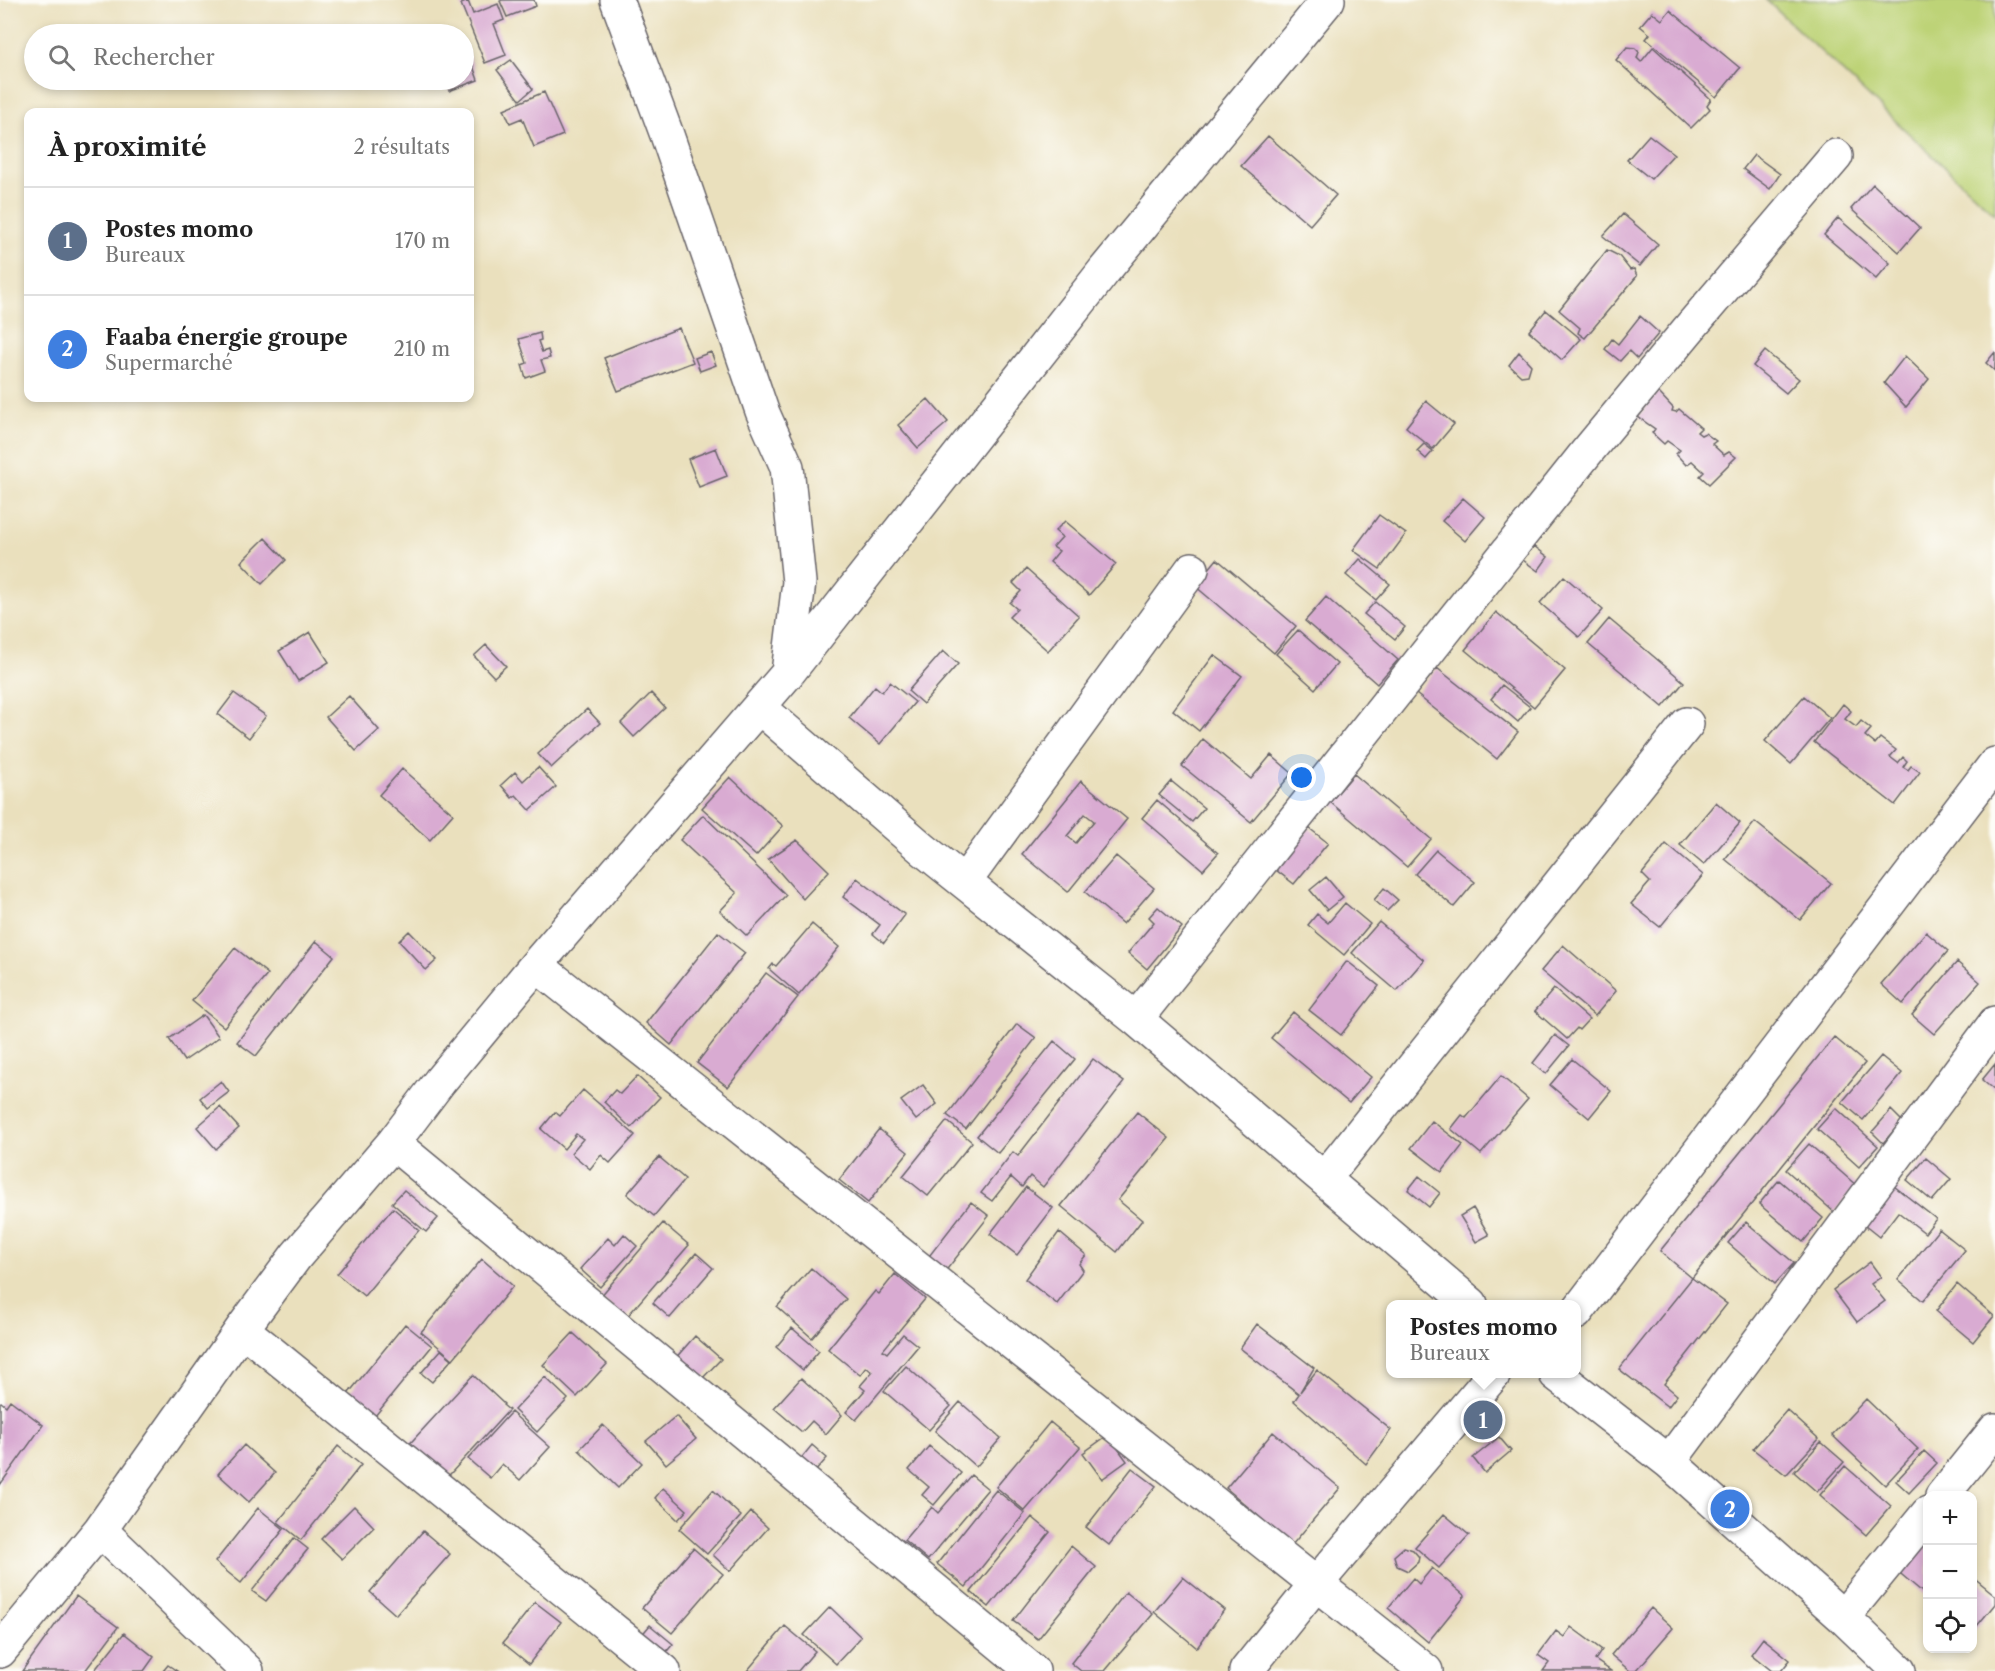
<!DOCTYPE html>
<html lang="fr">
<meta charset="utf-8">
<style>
:root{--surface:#fff;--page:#f2f2f2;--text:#222;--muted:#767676;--line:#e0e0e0;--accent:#db2777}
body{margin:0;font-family:"Libre Caslon Text",serif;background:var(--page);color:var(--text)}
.controls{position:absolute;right:18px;bottom:18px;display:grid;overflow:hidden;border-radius:12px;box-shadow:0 3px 9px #0003}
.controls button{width:54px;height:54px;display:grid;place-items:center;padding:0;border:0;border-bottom:2px solid var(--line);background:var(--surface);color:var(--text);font:30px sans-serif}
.you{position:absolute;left:1302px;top:778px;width:21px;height:21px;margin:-15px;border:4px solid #fff;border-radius:50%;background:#1a73e8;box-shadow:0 0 0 9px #1a73e833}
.badge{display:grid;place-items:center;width:39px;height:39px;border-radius:50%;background:var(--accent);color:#fff;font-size:20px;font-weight:700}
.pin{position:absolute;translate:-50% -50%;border:3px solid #fff;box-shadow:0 2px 6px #0006}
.popup{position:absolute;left:1386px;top:1300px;width:195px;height:78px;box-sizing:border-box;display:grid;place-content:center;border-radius:12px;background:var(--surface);filter:drop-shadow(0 2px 4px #0005);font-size:20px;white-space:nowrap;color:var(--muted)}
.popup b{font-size:22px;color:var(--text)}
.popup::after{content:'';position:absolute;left:50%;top:100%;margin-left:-12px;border:12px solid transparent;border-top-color:var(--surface)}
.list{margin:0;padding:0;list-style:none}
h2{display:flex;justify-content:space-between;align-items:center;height:78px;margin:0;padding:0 24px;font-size:26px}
h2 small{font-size:20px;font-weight:400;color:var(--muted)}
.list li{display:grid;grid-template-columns:39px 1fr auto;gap:18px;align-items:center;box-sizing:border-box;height:108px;padding:0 24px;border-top:2px solid var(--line)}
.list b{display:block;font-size:22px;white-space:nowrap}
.list p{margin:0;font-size:20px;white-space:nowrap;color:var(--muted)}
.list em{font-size:20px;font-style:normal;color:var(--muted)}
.icon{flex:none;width:33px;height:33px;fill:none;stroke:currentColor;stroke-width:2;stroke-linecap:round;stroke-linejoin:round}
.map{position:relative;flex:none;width:1995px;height:1671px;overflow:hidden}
.search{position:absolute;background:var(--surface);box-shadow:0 3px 9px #0003;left:24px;top:24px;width:450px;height:66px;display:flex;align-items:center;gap:15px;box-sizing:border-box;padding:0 21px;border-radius:33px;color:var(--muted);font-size:22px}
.panel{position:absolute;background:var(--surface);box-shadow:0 3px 9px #0003;left:24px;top:108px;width:450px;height:294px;border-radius:12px}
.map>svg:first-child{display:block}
.green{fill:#bdd377;stroke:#707a59;stroke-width:1.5}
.building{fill:#d9abd2;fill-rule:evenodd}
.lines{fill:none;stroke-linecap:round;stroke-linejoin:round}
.minor-casing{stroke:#686468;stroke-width:36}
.minor{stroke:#fff;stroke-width:33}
</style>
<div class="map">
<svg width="1995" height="1671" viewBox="0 0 1995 1671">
<rect width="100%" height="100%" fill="#fdfcf7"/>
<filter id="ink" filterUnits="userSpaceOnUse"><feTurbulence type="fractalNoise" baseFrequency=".0167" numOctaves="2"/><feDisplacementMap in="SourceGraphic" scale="12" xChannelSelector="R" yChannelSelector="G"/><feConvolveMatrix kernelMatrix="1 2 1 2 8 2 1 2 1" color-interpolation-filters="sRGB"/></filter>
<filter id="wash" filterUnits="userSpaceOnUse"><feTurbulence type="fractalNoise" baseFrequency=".008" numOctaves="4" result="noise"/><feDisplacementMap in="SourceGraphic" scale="24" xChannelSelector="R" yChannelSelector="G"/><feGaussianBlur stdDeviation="1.35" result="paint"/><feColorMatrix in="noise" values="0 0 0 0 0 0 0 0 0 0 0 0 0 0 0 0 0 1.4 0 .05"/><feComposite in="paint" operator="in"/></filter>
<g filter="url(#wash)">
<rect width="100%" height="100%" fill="#eae0bd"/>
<!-- green -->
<path class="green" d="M1766,0h229v214z"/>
<g id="blocks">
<!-- building -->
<path class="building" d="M502,0h32l2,6 -29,11 -7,-16z
M468,1l5,13 25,-10 6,16 -10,4 12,31 -21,8 -24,-59z
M1670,10l70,58 -24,29 -70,-58 4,-5 -10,-8 12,-14 10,8z
M464,41l14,39 -29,11 -4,-11h19z
M1627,47l8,1 4,4 -2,6 4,4 12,-15 58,52 -4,6 3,4 -19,19 -75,-68z
M511,60l22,29 -13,11 -23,-30z
M544,92l19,43 -29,12 -12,-29 -12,5 -6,-14z
M1649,135l25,19 -23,25 -24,-19z
M1268,136l68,59 -26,30 -69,-59z
M1754,155l26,19 -10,15 -27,-20z
M1873,184l47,44 -21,24 -48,-43z
M1623,214l35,30 -18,22 -37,-30z
M1838,218l52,45 -14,16 -52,-44z
M1607,250l12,6 11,14 4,-1 3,7 -52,62 -7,-5 2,-5 -21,-18z
M1546,310l35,29 -19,21 -33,-29z
M1640,316l19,17 -22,26 -8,-8 -9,10 -15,-12 7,-10 6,5z
M679,328l14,34 -75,29 -14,-33z
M540,333l1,7 -3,1 4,11 6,-2 2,8 -9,2 4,11 -19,7 -4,-13 5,-2 -8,-24z
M1765,351l34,28 -13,14 -33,-27z
M711,352l5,13 -16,6 -5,-13z
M1519,352l12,13 -3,10 -7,1 -12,-11z
M1995,352v19l-9,-8z
M1905,356l24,23 -23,28 -22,-24z
M1658,392l15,16 -1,3 4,1 3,-3 22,19 -4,4 4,3 4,-2 11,8 -4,3 12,11 5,-3 7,5 -27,27 -9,-8 4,-4 -12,-11 -6,4 -10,-11 4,-4 -13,-9 -3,3 -12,-11 3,-4 -17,-12z
M928,399l20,23 -30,26 -20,-23z
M1426,401l28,23 -21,25 -27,-22z
M1424,444l9,7 -7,8 -9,-8z
M716,448l11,28 -28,11 -11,-28z
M1463,498l22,19 -20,24 -23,-20z
M1379,515l27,19 -26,35 -27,-19z
M1065,521l51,43 -27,31 -39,-33 9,-11 -6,-4 9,-10 -7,-6z
M265,538l21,22 -24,24 -21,-22z
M1534,546l14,11 -10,14 -15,-11z
M1217,559l79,67 -22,27 -79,-67z
M1360,559l30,25 -14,16 -30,-25z
M1026,569l53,47 -31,35 -39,-34 8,-8 -7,-6 11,-12 -8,-8z
M1564,576l39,34 -24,27 -39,-34z
M1326,597l72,63 -21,24 -72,-63z
M1375,602l30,25 -10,12 -31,-25z
M1496,612l69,58 -31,37 -69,-57z
M1609,619l75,63 -21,25 -75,-63z
M1298,630l39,34 -22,25 -39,-35z
M310,632l19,30 -31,19 -19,-30z
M486,645l20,21 -12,11 -20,-21z
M943,651l15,13 -35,40 -15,-13z
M1214,655l28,21 -43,55 -26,-21z
M1437,668l81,64 -21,27 -81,-65z
M890,682l25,20 -35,42 -31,-26 26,-32 7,6z
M1502,685l28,22 -12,15 -27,-23z
M234,693l32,23 -17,22 -31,-24z
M651,693l14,15 -31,29 -13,-14z
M349,696l30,34 -23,21 -30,-34z
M1804,696l26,22 -39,46 -26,-23z
M1843,704l8,7 -6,8 11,8 5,-6 10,8 -6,7 10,8 5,-6 16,12 -6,7 8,6 5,-6 4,4 -4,6 5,3 3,-4 9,6 -25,33 -81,-63z
M587,709l13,14 -49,45 -13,-14z
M1203,739l48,40 20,-24 21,18 -41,49 -69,-56z
M538,767l18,20 -26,23 -14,-15 -4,3 -11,-13 14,-13 8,9z
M402,769l51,45 -23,26 -51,-45z
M1354,774l77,65 -24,28 -77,-65z
M730,777l53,49 -27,30 -54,-48z
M1081,781l46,38 -59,73 -46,-38zM1085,814l9,7 -18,22 -9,-7z
M1171,781l33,27 -12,14 -33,-27z
M1157,800l61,53 -15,17 -61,-52z
M1716,802l24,21 -36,42 -24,-20z
M703,815l83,80 -39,41 -27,-25 17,-18 -57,-53z
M1755,822l76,61 -31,37 -75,-61z
M1309,828l19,15 -34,41 -18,-14z
M797,840l32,31 -26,28 -35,-40z
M1666,844l37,31 -43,52 -29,-23 19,-22 -8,-8z
M1436,850l39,32 -21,25 -39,-33z
M1116,856l38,32 -31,36 -38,-32z
M1326,877l17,20 -16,13 -17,-20z
M857,878l48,37 -21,28 -11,-9 7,-9 -37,-28z
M1384,888l14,12 -11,11 -13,-11z
M1345,903l25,21 -26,31 -36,-30 9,-11 11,9z
M1158,907l24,20 -35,42 -19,-16 26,-31 -5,-5z
M1379,922l45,38 -27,31 -45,-38z
M812,924l27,23 -40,48 -30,-26 4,-5 3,2z
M409,931l28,29 -11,10 -27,-29z
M718,932l27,21 -74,92 -25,-22z
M1926,932l22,19 -45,53 -22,-20z
M316,941l18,15 -78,100 -19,-14z
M1563,945l53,46 -21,25 -54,-45z
M235,948l33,26 -44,53 -32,-26z
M1347,961l32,25 -38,49 -32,-25z
M1957,962l23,20 -46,52 -22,-19z
M766,973l32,24 -70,90 -31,-24z
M1554,989l35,30 -10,11 -2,-2 -10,11 -32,-28z
M1293,1012l78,65 -22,26 -78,-65z
M203,1015l16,22 -35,24 -15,-22z
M1017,1024l19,14 -70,91 -19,-14z
M1555,1035l14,11 -23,28 -13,-11z
M1834,1037l31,26 -173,215 -32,-27z
M1054,1041l21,18 -77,94 -21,-17z
M1881,1056l21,17 -39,47 -21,-18z
M1093,1059l31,23 -81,105 -13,-11 -8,11 -11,-10 -19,24 -11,-8 32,-41 5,4z
M1572,1059l39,32 -22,27 -39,-33z
M1995,1064v27l-13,-11z
M637,1076l23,21 -29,31 -27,-26 11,-12 5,4z
M1501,1076l27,23 -47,55 -30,-25 11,-14 4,3z
M221,1081l8,11 -21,16 -8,-10z
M923,1085l14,19 -21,16 -15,-19z
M583,1090l52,45 -25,28 -9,-8 -11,14 -19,-16 12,-14 -7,-5 -12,15 -23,-20 14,-17 5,4z
M220,1107l19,21 -23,21 -19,-22z
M1836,1108l42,38 -19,21 -42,-38z
M1891,1110l11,11 -19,22 -11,-11z
M1137,1112l32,26 -51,62 24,20 -25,32 -56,-46z
M947,1121l25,21 -44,54 -25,-20z
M1432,1121l31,24 -21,27 -31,-24z
M879,1129l29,23 -40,51 -29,-23z
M1809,1144l48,42 -23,26 -48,-42z
M659,1157l26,22 -31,37 -27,-22z
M1926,1158l25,21 -19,22 -25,-21z
M1419,1176l21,17 -11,14 -21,-17z
M1779,1180l44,38 -20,24 -44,-38z
M1890,1183l46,36 -11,14 -27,-21 -19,25 -20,-16z
M1026,1187l27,21 -36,47 -27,-21z
M404,1190l34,28 -12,14 -34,-29z
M971,1202l18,14 -45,57 -18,-13z
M393,1208l26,22 -55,66 -27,-22z
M1473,1208l16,27 -13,7 -16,-26z
M1746,1222l48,41 -19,21 -47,-41z
M663,1223l26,22 -64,74 -25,-22z
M1939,1229l26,21 -42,51 -25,-21z
M1059,1232l27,23 -7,9 4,6 -26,34 -32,-25z
M624,1234l13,12 -37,41 -20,-18 28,-31 7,7z
M696,1253l17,15 -43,50 -17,-15z
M482,1259l31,27 -60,73 -32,-27z
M1870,1262l11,15 -10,7 14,17 -28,21 -24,-32z
M811,1268l35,31 -34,39 -35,-31z
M895,1274l30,25 -42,51 4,3 16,-19 15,12 -62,74 -10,-8 19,-22 -5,-4 12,-14 -6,-5 -6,8 -32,-26 47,-58 4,3z
M1692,1278l35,26 -63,80 13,11 -9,12 -49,-38z
M1957,1284l37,32 -21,26 -37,-31z
M405,1324l27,22 -57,70 -27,-22z
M1257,1324l57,44 -14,24 17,-22 74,60 -25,34 -72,-63 5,-7 -59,-46z
M792,1328l27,23 -16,19 -27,-23z
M573,1333l34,31 -30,33 -34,-32z
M695,1336l26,23 -23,24 -8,-8 5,-5 -7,-6 -5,5 -10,-8z
M441,1350l11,9 -20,23 -11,-9z
M906,1366l45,40 -22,24 -45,-39z
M473,1375l31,29 -1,1 6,5 -69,75 -37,-34z
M545,1377l23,22 -31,33 -23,-22z
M801,1378l41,37 -16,19 -14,-13 -10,11 -28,-24z
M1866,1399l52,50 -33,36 -53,-50z
M10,1400l33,25 -43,60v-82l1,-1 5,4z
M960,1402l41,36 -25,29 -41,-36z
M1787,1410l32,29 -33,36 -33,-26z
M511,1412l39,35 -30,33 -18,-16 -12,14 -22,-19z
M676,1416l20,23 -30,25 -20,-23z
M1050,1422l30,25 -55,64 -29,-24z
M603,1425l39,38 -24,25 -39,-38z
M1273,1432l67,56 -48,57 -66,-57z
M1108,1435l19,26 -25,18 -19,-26z
M1499,1437l12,14 -26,22 -12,-15z
M1821,1442l23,20 -27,30 -23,-20z
M244,1445l31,28 -26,29 -31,-28z
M812,1445l15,13 -13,15 -15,-12z
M338,1446l23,19 -60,75 -23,-18z
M929,1446l32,27 -27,32 -12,-10 7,-8 -20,-17z
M1924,1451l13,12 -28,30 -13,-12z
M1845,1466l46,40 -25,29 -46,-40z
M1132,1468l24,18 -47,59 -23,-18z
M971,1475l17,14 -60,71 -24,-20 28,-33 6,6z
M663,1488l24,22 -9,10 -23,-22z
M713,1490l28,26 -34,38 -28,-25z
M996,1490l29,23 -59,74 -29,-23z
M354,1506l20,21 -32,32 -21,-20z
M258,1508l26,21 -43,54 -26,-21z
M751,1512l17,16 -38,43 -17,-16z
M1444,1514l25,21 -30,33 -24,-21z
M1032,1517l18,15 -61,75 -18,-15z
M423,1531l27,23 -54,61 -26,-23z
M1928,1537v60l-33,-28z
M294,1538l14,11 -42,52 -14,-10z
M1071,1546l25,21 -58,72 -25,-18z
M1404,1547l9,3 6,7 -1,5 -10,9 -11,-5 -3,-10z
M693,1548l30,26 -51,59 -30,-25z
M1432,1568l33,28 -37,46 -40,-34 25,-30 6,6z
M1972,1576l23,19v9l-23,28z
M1183,1577l41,33 -27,38 -43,-36z
M1126,1592l27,22 -48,57h-24l-10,-8z
M76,1596l42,31 -33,44h-63z
M535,1602l26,20 -32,42 -26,-21z
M830,1607l31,30 -25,27 -32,-29z
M1651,1608l22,20 -37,43h-6l-19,-16z
M650,1625l23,19 -10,12 -23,-19z
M785,1626l30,25 -17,20h-51z
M1571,1627l31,23 -7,10 16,11h-68l6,-8 -11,-8 18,-24 8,6z
M124,1633l30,24 -10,14h-50z
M1763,1638l27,22 -9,11h-9l-21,-17z
M168,1665l9,6h-14z"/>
</g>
</g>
<g filter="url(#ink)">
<use href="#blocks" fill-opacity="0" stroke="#686468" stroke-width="1.5"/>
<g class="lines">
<!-- minor casing -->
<g class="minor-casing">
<path id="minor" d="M617,0l50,135 95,276 25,56 12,115 -11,91
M759,707l165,143 212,169 335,285
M965,881l227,-312
M536,965l890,706
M1136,1019l450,-566 101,-122 149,-175
M393,1143l640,528
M1324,1179l363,-455
M1576,1313l419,-549
M242,1329l422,342
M1556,1374l113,88 174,155 56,54
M1669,1462l326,-439
M1942,1496l53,-66
M100,1530l147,141
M1843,1617l85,-104
M0,1651l100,-121 142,-201 54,-73 97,-113 47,-62 96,-116 252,-292 316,-402 224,-271
M1246,1671l69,-86 179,-211"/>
</g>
<!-- minor -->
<use href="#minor" class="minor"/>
</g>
</g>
</svg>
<div class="controls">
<button>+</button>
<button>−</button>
<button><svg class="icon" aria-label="locate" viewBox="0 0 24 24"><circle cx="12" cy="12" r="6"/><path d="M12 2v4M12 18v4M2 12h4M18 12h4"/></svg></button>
</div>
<div class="you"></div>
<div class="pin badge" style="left:1483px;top:1420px;background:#5c6f8a">1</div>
<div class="popup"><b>Postes momo</b>Bureaux</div>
<div class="pin badge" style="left:1730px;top:1509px;background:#3f7fe0">2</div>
<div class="search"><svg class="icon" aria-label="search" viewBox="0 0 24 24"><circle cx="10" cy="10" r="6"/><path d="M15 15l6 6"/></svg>Rechercher</div>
<section class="panel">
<h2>À proximité<small>2 résultats</small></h2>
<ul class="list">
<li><span class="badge" style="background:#5c6f8a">1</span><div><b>Postes momo</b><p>Bureaux</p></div><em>170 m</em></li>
<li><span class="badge" style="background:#3f7fe0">2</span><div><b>Faaba énergie groupe</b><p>Supermarché</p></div><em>210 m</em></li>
</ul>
</section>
</div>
